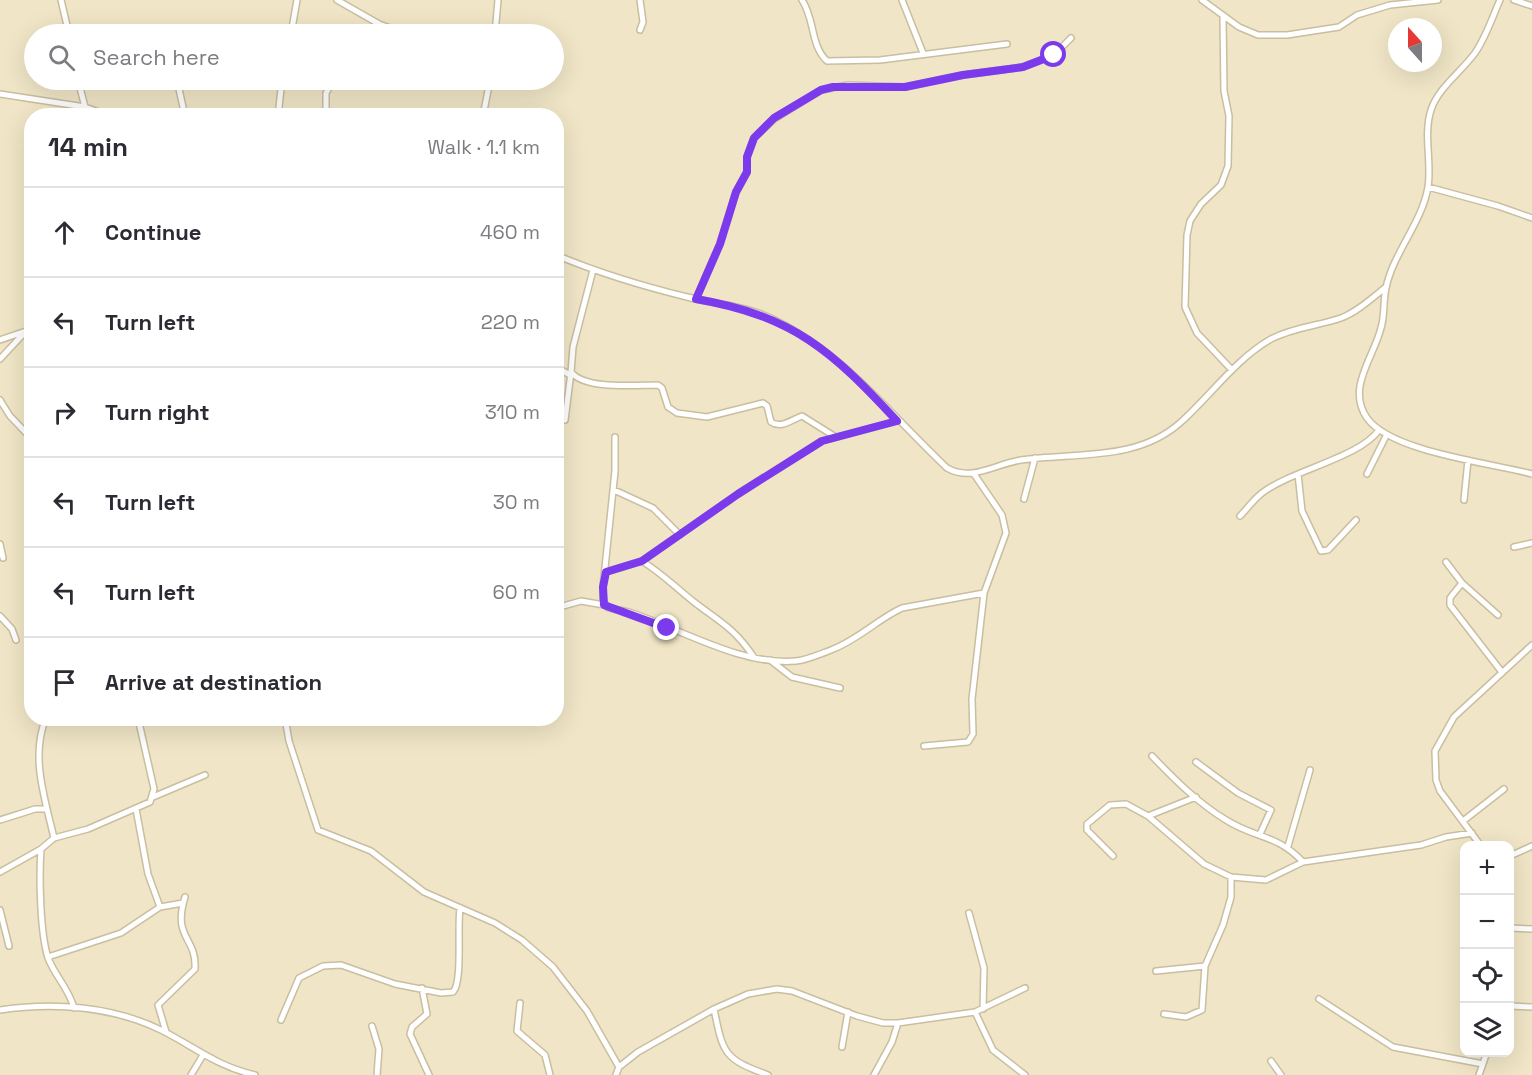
<!DOCTYPE html>
<meta charset="utf-8">
<style>
:root{--surface:#fff;--page:#f2f2f3;--text:#2b2b33;--muted:#7c7c81;--line:#e1e1e2}
body{margin:0;font-family:"Space Grotesk",sans-serif;background:var(--page);color:var(--text)}
.controls{position:absolute;right:18px;bottom:18px;display:grid;overflow:hidden;border-radius:12px;box-shadow:0 6px 24px #0002}
.controls button{width:54px;height:54px;display:grid;place-items:center;padding:0;border:0;border-bottom:2px solid var(--line);background:var(--surface);color:var(--text);font:30px sans-serif}
.compass{position:absolute;left:1388px;top:18px;width:54px;height:54px;border-radius:50%;background:var(--surface);box-shadow:0 6px 24px #0002;rotate:339deg}
.stop{position:absolute;width:18px;height:18px;margin:-14px;border:4px solid #7c3aed;border-radius:50%;background:#fff}
.stop.end{background:#7c3aed;border-color:#fff;box-shadow:0 2px 6px #0008}
.list{margin:0;padding:0;list-style:none}
h2{display:flex;justify-content:space-between;align-items:center;height:78px;margin:0;padding:0 24px;font-size:26px}
h2 small{font-size:20px;font-weight:400;color:var(--muted)}
.list li{display:grid;grid-template-columns:39px 1fr auto;gap:18px;align-items:center;box-sizing:border-box;height:90px;padding:0 24px;border-top:2px solid var(--line)}
.list b{display:block;font-size:22px;white-space:nowrap}
.list em{font-size:20px;font-style:normal;color:var(--muted)}
.icon{flex:none;width:33px;height:33px;fill:none;stroke:currentColor;stroke-width:2;stroke-linecap:round;stroke-linejoin:round}
.map{position:relative;flex:none;width:1532px;height:1075px;overflow:hidden}
.search{position:absolute;background:var(--surface);box-shadow:0 6px 24px #0002;left:24px;top:24px;width:540px;height:66px;display:flex;align-items:center;gap:15px;box-sizing:border-box;padding:0 21px;border-radius:33px;color:var(--muted);font-size:22px}
.panel{position:absolute;background:var(--surface);box-shadow:0 6px 24px #0002;left:24px;top:108px;width:540px;height:618px;border-radius:24px}
.map>svg:first-child{display:block}
.lines{fill:none;stroke-linecap:round;stroke-linejoin:round}
.street-casing{stroke:#c9be9f;stroke-width:8}
.street{stroke:#fff;stroke-width:5}
.route{stroke:#7c3aed;stroke-width:8}
</style>
<div class="map">
<svg width="1532" height="1075" viewBox="0 0 1532 1075">
<rect width="100%" height="100%" fill="#f0e5c6"/>
<g class="lines">
<!-- street casing -->
<g class="street-casing">
<path id="street" d="M61,0l8,34
M337,0l42,24 28,10
M802,0c13,19 8,45 25,61l53,-1 127,-16
M902,0l21,53
M1202,0l37,27 19,8h29l52,-8 18,-12 33,-10 48,-5
M1500,0c-8,18 -14,37 -25,53 -14,19 -37,35 -44,57 -8,25 1,52 -3,77 -6,36 -35,66 -42,101 -3,13 -1,27 -5,40 -7,29 -35,60 -14,90 24,34 124,45 165,56
M1514,0l18,6
M1223,18l1,73 5,25 -1,50 -7,19 -20,19 -11,17 -3,14 -2,72 12,26 35,37
M68,29l34,-1 40,6
M640,30l3,-8 -3,-22
M291,34l6,-34
M495,34l3,-34
M78,80l7,27 25,9
M177,80l8,36
M0,94l85,13
M278,116l4,-36
M326,116v-23l8,-13
M483,116l7,-36
M1428,187l70,19 34,12
M556,255c43,18 86,31 131,42 29,7 60,9 88,23 69,34 117,96 172,148 25,14 48,-4 74,-8 54,-8 116,2 160,-38 30,-27 55,-63 90,-83 23,-12 47,-13 70,-21 16,-6 31,-20 45,-31
M593,270l-20,77 -2,25c14,18 64,13 87,13l4,3 6,19 9,6 30,4 56,-14 4,3 4,16c10,7 20,-2 31,-6l32,20
M696,299l24,-55 16,-52 11,-20v-15l7,-19 20,-19 47,-29 27,-5 57,2 58,-12 60,-8 31,-12 17,-17
M0,340l32,-11
M0,359l27,-29
M556,367l14,8
M0,400l10,16 22,23
M565,420l6,-48
M615,437v34l-12,116v13l4,7c7,3 15,3 22,5 52,17 112,54 167,49 11,-1 24,-7 35,-11 29,-11 45,-30 71,-42l82,-15
M1298,474l4,37 19,40 7,-1 28,-30
M1367,474l19,-38
M614,490l39,18 27,27
M1024,499l11,-41
M1464,500l4,-40
M1240,516c7,-7 14,-17 22,-23 30,-23 97,-35 117,-63
M0,544l3,14
M1514,547l18,-4
M642,561c22,14 33,26 52,41 26,20 40,26 59,54
M1446,562l16,21 36,32
M606,572l36,-11 96,-67 84,-53 75,-20
M1462,583l-12,15v7l51,66
M556,608l25,-7 23,4
M0,616l12,13 4,11
M770,660l22,17 48,11
M46,718c-16,38 -1,81 8,120
M285,718l4,23 29,89 53,21 53,41 71,31 27,17 31,27 34,44 32,56
M924,746l44,-4 5,-8 -1,-35 12,-106 22,-60 -4,-18 -28,-41
M1152,756c23,24 46,47 74,64 30,19 51,14 77,42
M1196,762l42,31 33,17 -11,24
M153,797l52,-22
M136,809l12,65 12,33
M1148,816l48,-19
M0,820l35,-11h12
M1463,821l41,-32
M1288,846l22,-76
M1481,846l-41,-55 -4,-11 -1,-29 19,-34 78,-72
M1113,856l-26,-26v-6l23,-19 16,-1 22,12 56,48 27,13 35,3 37,-18 118,-17 25,-8 26,-4
M1510,856l22,-10
M0,872l41,-23
M0,910l9,36
M969,913l15,55 -1,41
M1510,928l22,1
M48,957l73,-24 39,-26 23,-4
M1156,971l49,-5
M422,988l5,26 -15,13 -2,7 19,41
M1319,999l74,48 90,17
M520,1003l-3,28 28,24 5,20
M1510,1006l22,1
M74,1008c-5,-19 -19,-32 -26,-50 -8,-26 -9,-81 -7,-109l13,-11 34,-9 62,-27 4,-13 -16,-71
M714,1009c9,45 10,50 54,66
M0,1010c53,-8 112,-4 161,20 34,17 55,36 94,45
M975,1012l18,38 32,25
M1164,1014l22,3 16,-7 3,-44 18,-41 8,-28v-20
M281,1020l18,-42 24,-12 18,-1 54,19 46,9 12,-1c10,-10 4,-65 7,-84
M372,1026l7,23 -2,26
M166,1032l-8,-27 37,-36c2,-32 -23,-30 -10,-72
M842,1047l6,-35
M1271,1061l10,14
M191,1075l12,-20
M616,1075l3,-8 19,-15 76,-43 34,-15 29,-5 15,2 65,25 26,7h15l77,-11 50,-24
M874,1075l18,-33 6,-19
M1479,1075l8,-23"/>
</g>
<!-- street -->
<use href="#street" class="street"/>
</g>
<g class="lines">
<!-- route -->
<path class="route" d="M667,628l-63,-23 -1,-18 3,-15 36,-11 96,-67 84,-53 75,-20c-65,-70 -103,-105 -201,-122l24,-55 16,-52 11,-20v-15l7,-19 20,-20 47,-28 12,-3h72l58,-12 60,-8 31,-12"/>
</g>
</svg>
<div class="controls">
<button>+</button>
<button>−</button>
<button><svg class="icon" aria-label="locate" viewBox="0 0 24 24"><circle cx="12" cy="12" r="6"/><path d="M12 2v4M12 18v4M2 12h4M18 12h4"/></svg></button>
<button><svg class="icon" aria-label="layers" viewBox="0 0 24 24"><path d="M12 4l9 5-9 5-9-5zM3 14l9 5 9-5"/></svg></button>
</div>
<svg class="compass" viewBox="-18 -18 36 36"><path d="M0-13l5 13h-10z" fill="#e53935"/><path d="M0 13l5-13h-10z" fill="#7c7c81"/></svg>
<div class="stop" style="left:1054px;top:55px"></div>
<div class="stop end" style="left:667px;top:628px"></div>
<div class="search"><svg class="icon" aria-label="search" viewBox="0 0 24 24"><circle cx="10" cy="10" r="6"/><path d="M15 15l6 6"/></svg>Search here</div>
<section class="panel">
<h2>14 min<small>Walk · 1.1 km</small></h2>
<ul class="list">
<li><svg class="icon" aria-label="ahead" viewBox="0 0 24 24"><path d="M12 20V5M6 11l6-6 6 6"/></svg><div><b>Continue</b></div><em>460 m</em></li>
<li><svg class="icon" aria-label="left" viewBox="0 0 24 24"><path d="M17 20v-9H6M10 6l-5 5 5 5"/></svg><div><b>Turn left</b></div><em>220 m</em></li>
<li><svg class="icon" aria-label="right" viewBox="0 0 24 24"><path d="M7 20v-9h11M14 6l5 5-5 5"/></svg><div><b>Turn right</b></div><em>310 m</em></li>
<li><svg class="icon" aria-label="left" viewBox="0 0 24 24"><path d="M17 20v-9H6M10 6l-5 5 5 5"/></svg><div><b>Turn left</b></div><em>30 m</em></li>
<li><svg class="icon" aria-label="left" viewBox="0 0 24 24"><path d="M17 20v-9H6M10 6l-5 5 5 5"/></svg><div><b>Turn left</b></div><em>60 m</em></li>
<li><svg class="icon" aria-label="arrive" viewBox="0 0 24 24"><path d="M6 21V4h12l-3 4 3 4H6"/></svg><div><b>Arrive at destination</b></div></li>
</ul>
</section>
</div>
